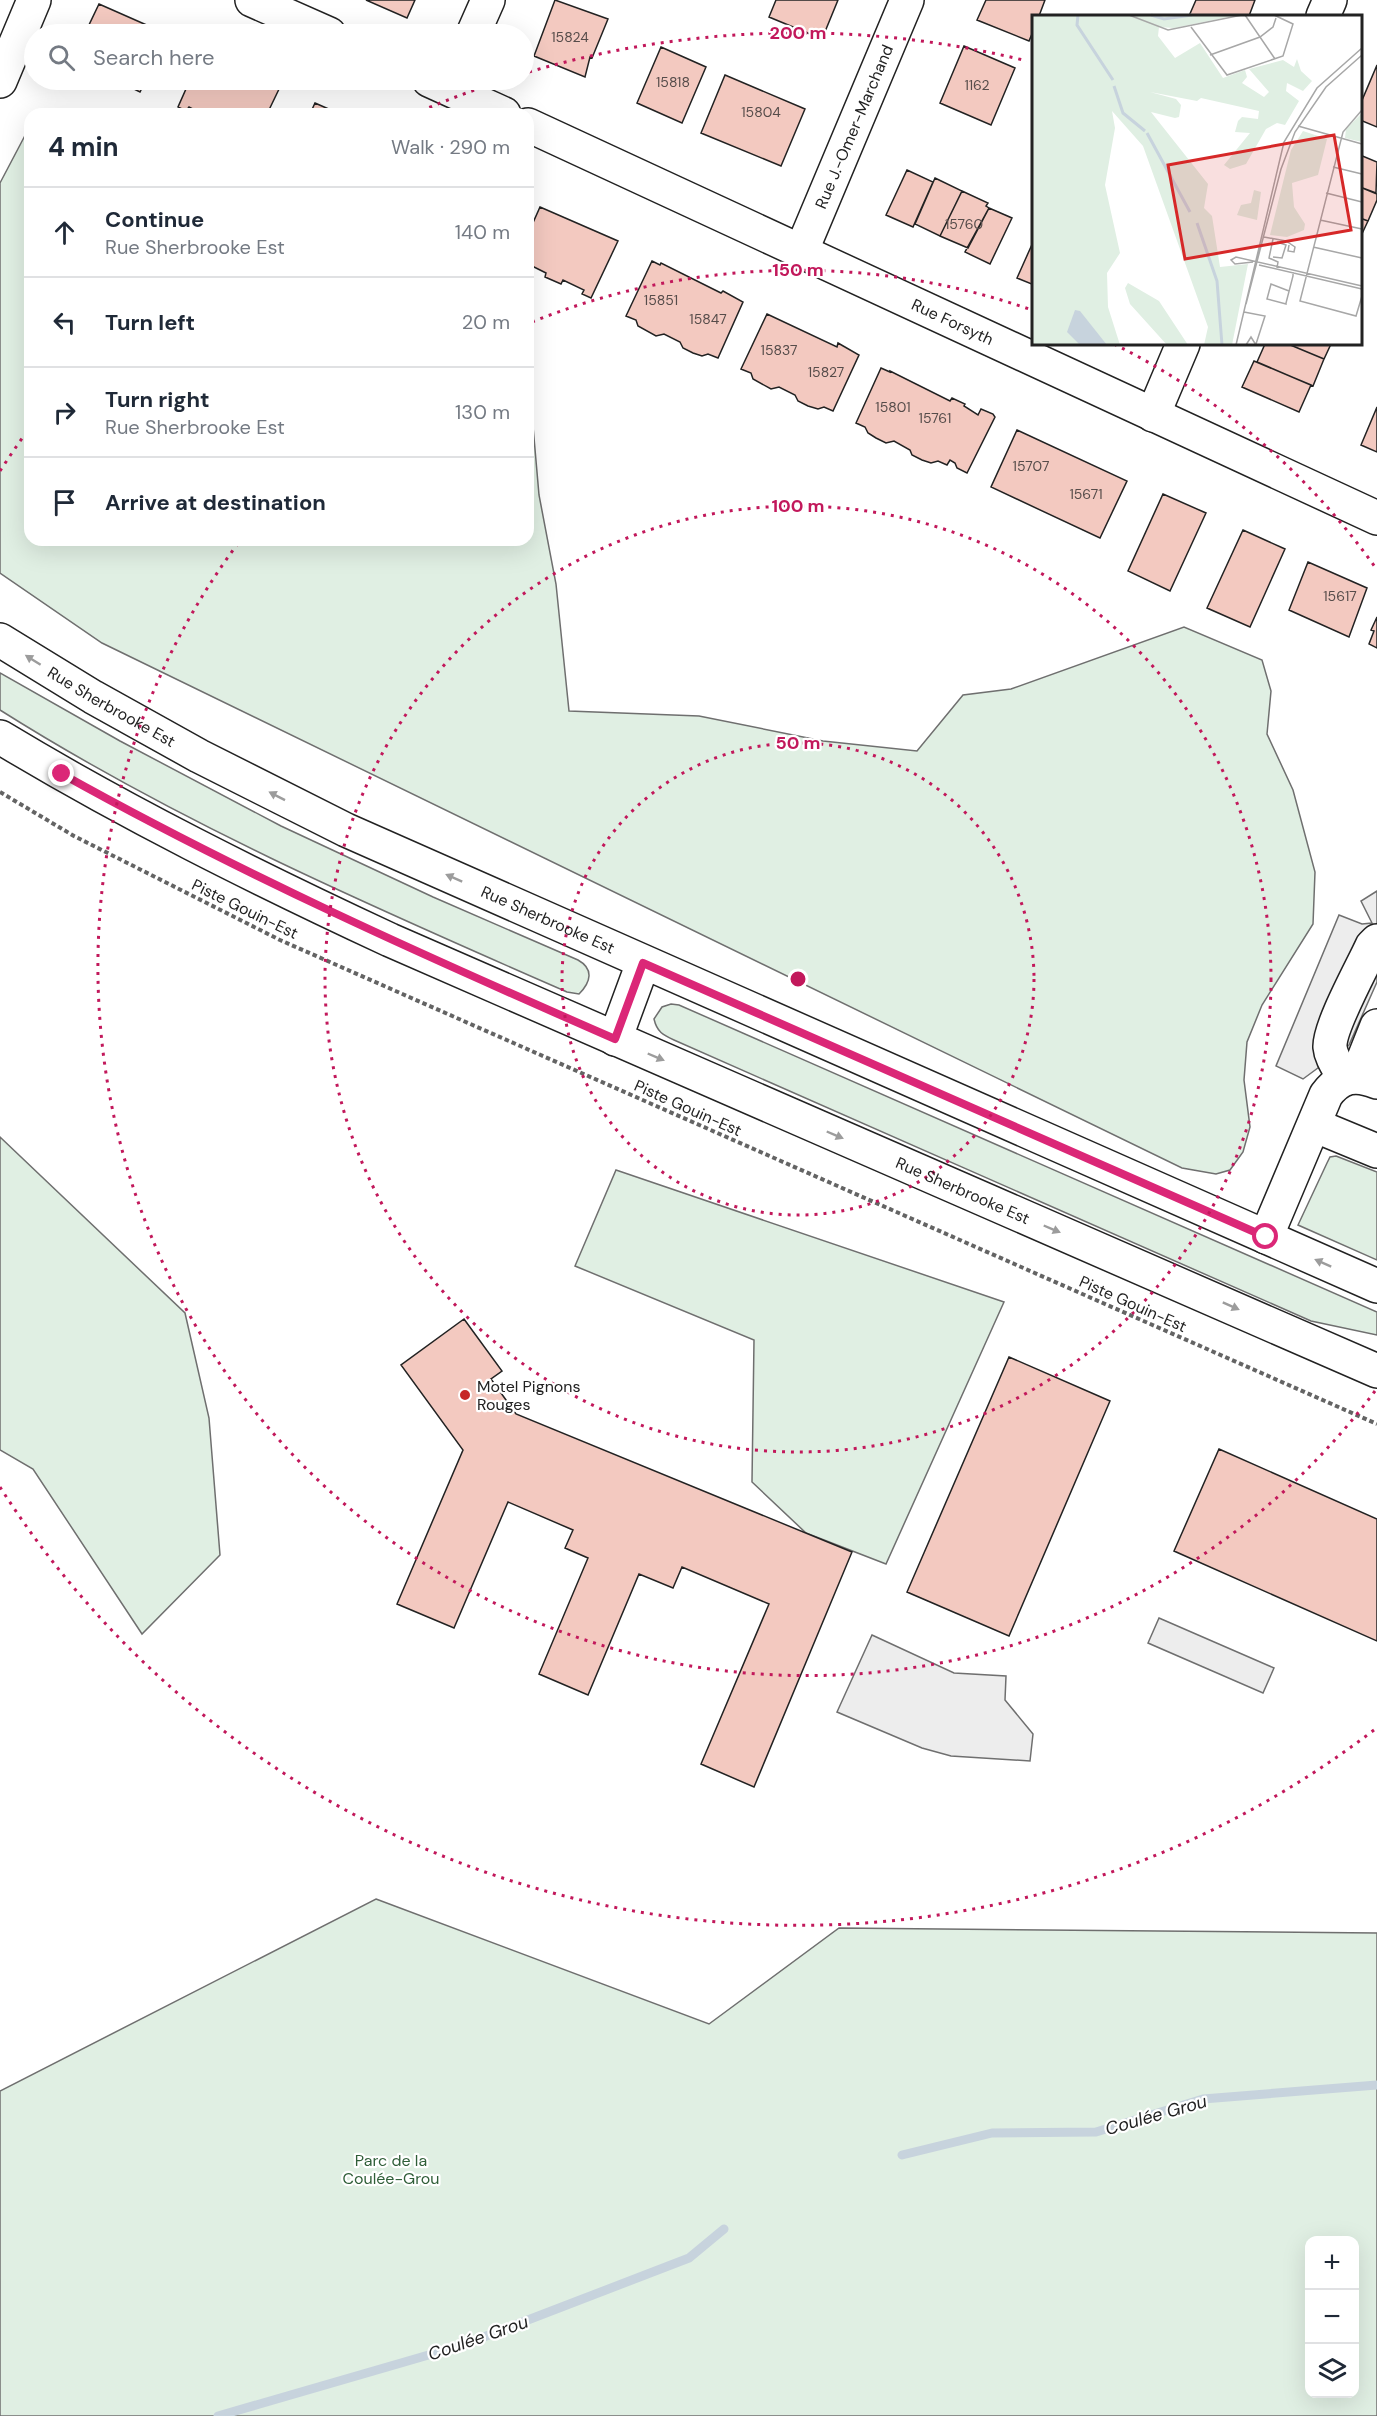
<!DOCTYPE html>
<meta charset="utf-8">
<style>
:root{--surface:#fff;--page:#f2f2f3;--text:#1f2937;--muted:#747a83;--line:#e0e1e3}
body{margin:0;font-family:"DM Sans",sans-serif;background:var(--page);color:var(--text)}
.controls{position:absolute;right:18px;bottom:18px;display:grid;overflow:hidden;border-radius:12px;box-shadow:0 6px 24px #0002}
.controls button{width:54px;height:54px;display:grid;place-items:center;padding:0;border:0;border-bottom:2px solid var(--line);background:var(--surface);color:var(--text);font:30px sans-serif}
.stop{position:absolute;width:18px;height:18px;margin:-14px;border:4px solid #db2777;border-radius:50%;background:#fff}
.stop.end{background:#db2777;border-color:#fff;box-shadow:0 2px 6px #0008}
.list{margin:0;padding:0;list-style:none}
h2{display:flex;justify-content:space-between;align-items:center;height:78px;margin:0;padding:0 24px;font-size:26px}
h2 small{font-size:20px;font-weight:400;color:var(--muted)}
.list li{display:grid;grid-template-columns:39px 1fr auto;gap:18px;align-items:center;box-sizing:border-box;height:90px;padding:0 24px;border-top:2px solid var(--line)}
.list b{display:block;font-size:22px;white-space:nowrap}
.list p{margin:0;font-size:20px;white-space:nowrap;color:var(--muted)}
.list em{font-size:20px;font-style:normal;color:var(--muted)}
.icon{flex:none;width:33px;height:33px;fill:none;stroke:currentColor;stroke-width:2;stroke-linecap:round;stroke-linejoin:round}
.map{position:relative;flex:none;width:1377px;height:2416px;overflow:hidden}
.search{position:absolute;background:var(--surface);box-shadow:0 6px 24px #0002;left:24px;top:24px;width:510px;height:66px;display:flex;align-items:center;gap:15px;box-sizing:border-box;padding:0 21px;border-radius:33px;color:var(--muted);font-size:22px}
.panel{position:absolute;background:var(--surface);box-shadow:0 6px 24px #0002;left:24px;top:108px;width:510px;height:438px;border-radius:18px}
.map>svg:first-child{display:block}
.green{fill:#e0efe3;stroke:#6f6f6f;stroke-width:1.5;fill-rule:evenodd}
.parking{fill:#ededed;stroke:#6f6f6f;stroke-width:1.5}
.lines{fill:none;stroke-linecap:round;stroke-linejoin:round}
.stream{stroke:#c7d3dd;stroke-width:9}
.building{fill:#f3c9c0;stroke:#222;stroke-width:1.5}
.minor-casing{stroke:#222;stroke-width:36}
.major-casing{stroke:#222;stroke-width:36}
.path{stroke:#646464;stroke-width:4;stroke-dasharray:4.5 3;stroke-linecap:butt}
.minor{stroke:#fff;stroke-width:33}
.major{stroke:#fff;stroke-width:33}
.oneway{fill:#9c9c9c}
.route{stroke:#db2777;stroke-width:8}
.ring{fill:none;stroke:#c2185b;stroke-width:3;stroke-dasharray:3 6}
.poi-dot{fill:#c62828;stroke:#fff;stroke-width:2}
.labels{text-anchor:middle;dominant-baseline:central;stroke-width:4.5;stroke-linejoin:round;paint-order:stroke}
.number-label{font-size:14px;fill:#564c4a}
.street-label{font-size:16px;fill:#222;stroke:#fff}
.poi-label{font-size:16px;fill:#222;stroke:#fff;text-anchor:start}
.park-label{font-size:16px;fill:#2f5e38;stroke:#fff}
.water-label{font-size:18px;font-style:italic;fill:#222;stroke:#fff}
.inset-river{fill:none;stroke:#c7d3dd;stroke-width:3}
.inset-road{fill:none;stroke:#a7a7a7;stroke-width:1.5}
.view{fill:#d62828;fill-opacity:0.15;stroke:#d62828;stroke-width:3}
.inset-edge{fill:none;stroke:#222;stroke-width:3}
.centre{fill:#c2185b;stroke:#fff;stroke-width:3}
.ring-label{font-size:18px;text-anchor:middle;font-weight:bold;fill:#c2185b;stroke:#fff;stroke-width:4.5;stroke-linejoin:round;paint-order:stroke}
</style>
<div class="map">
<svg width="1377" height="2416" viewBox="0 0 1377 2416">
<rect width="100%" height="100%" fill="#fff"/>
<!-- green -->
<path class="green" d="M30,126v414h498v-171l11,126 17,89 13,127 130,5 124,25 94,10 46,-56 48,-6 173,-62 78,33 9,31 -4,43 26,56 22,82 -2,52 -51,81 -15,37 -3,38 6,47 -7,25 -13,18 -14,4 -34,-6 -1080,-525 -102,-70v-390z
M0,673l120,68 161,85 152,71 145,63c16,9 13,22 1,34l-12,-2c-194,-85 -388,-169 -567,-282z
M671,1004l8,1 698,307v23l-66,-14 -637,-281c-11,-5 -17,-8 -20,-21l8,-12z
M0,1137l185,176 24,105 11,137 -78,79 -109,-165 -33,-19z
M1336,1156l41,16v88l-79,-35 29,-62 3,-6z
M616,1170l388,132 -118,262 -80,-31 -54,-51 2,-142 -179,-74z
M376,1899l333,125 130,-96 538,5v483h-1377v-325zM1354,2240v154h-44v-154z"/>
<!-- parking -->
<path class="parking" d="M1377,891v91l-28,63 -46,34 -27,-13 63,-151 23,9 10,-1 -11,-22z
M1159,1618l115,50 -11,25 -115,-50z
M872,1635l82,38 52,3 -1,24 28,34 -3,27 -79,-5 -29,-8 -85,-36z"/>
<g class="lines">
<!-- stream -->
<path class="stream" d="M902,2155l90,-22 104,-1 107,-33 174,-14
M218,2416l245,-71 226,-87 35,-29"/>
</g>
<!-- building -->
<path class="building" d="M366,0h49l-8,18z
M555,0l53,19 -16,39 -2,-1 -5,20 -51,-21z
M776,0h62l-16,39 -53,-22z
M986,0h59l-6,16h-5v13l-5,12 -52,-21z
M1196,0h59l-6,16h-60z
M99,4l68,30h-71l1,-2 -9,-5z
M964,46l51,22 -24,57 -51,-22z
M661,47l45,20 -24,56 -45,-20z
M1377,65v62l-17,-7v-15z
M725,75l80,34 -24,57 -80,-33z
M124,80h22l-6,12 -8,-4 1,-4z
M190,80h77l14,5 -14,29h-65l-13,-7 -3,4 -8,-4z
M315,103l25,11h-30z
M1360,155l17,7 -1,31 -16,-6z
M907,170l26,12 -20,45 -27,-12z
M935,178l27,13 -22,45 -25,-12z
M1360,187l17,7v6l-9,21 -8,-3z
M962,191l26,12 -2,3 3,2 -21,40 -28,-12z
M540,207l78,34 -27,57 -9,-4 2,-4 -21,-10 -2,4 -16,-7 1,-4 -18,-9v-30z
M989,208l23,10 -22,46 -25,-12z
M1360,218l8,3 -8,17z
M1034,240v45l-17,-7z
M652,261l8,4 1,-2 60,30 2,-2 20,11 -25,56 -10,-4 -6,2 -9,-3 -10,-5 -3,-6 -16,-8 -8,2 -18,-10 -2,-6 -10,-4z
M767,314l70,33 1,-4 21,12 -26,56 -9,-4 -6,2 -10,-3 -10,-5 -3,-6 -16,-8 -8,2 -18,-10 -2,-6 -10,-4z
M1265,344h23l36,15 -11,27 -56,-24z
M1288,344h43l-7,15z
M1254,361l57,24 -12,27 -57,-25z
M881,368l9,4v-1l60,30 2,-3 13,6 -1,2 14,9 3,-6 12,5 2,3 -28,56 -10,-5 -2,-5 -5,-3 -3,5 -9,-4 -7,2 -9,-3 -10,-5 -2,-5 -16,-9 -8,2 -10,-5 -8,-5 -3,-6 -9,-4z
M1377,407v45l-16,-7z
M1017,430l110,51 -27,57 -109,-51z
M1163,494l43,19 -36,78 -42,-20z
M1243,530l42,19 -35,78 -43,-19z
M1308,562l59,26 -18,49 -60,-27z
M1377,617v31l-8,-4 5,-13 -3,-1z
M464,1319l38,52 -11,8 25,35 336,138 -98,235 -53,-23 68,-160 -87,-37 -9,21 -34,-14 -51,121 -49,-21 49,-116 -23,-10 8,-18 -65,-28 -54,126 -57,-24 66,-154 -62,-85z
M1009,1357l101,44 -101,235 -102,-44z
M1219,1449l158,70v122l-203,-90z"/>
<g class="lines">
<!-- minor casing -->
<g class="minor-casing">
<g id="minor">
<path d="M252,0l77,34"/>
<path d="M1323,16l7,-16"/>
<path d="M473,34l15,-34"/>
<path d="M429,80l75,34"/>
<path d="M0,81l34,-81"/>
<path id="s1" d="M528,125l849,393"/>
<path id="s2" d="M801,252l106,-252"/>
<path d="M1153,415l30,-71"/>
<path d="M615,1039l28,-76"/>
<path d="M1357,1076l20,-50"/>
<path d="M1344,1078c-5,-10 -13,-20 -14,-31 -1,-20 32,-79 42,-101l5,-5"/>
<path d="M1314,1125l63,26"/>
<path d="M1266,1237l60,-142c14,-19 29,-22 51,-13"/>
</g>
</g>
<!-- major casing -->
<g class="major-casing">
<g id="major">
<path id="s3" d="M0,640l93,57 106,59 147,74 1031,456"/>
<path id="s4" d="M0,737c126,76 257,141 390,203l987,431"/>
</g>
</g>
<!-- path -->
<path class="path" d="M0,792l74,44 206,104 1097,484"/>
<!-- minor -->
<use href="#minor" class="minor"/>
<!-- major -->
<use href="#major" class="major"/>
</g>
<!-- one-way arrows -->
<defs><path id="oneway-solid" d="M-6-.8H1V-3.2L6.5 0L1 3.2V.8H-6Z" transform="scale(1.5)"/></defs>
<g class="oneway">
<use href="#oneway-solid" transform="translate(33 660) rotate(-148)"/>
<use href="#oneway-solid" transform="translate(277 796) rotate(-153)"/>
<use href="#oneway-solid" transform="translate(454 878) rotate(-156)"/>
<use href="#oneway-solid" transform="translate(656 1057) rotate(23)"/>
<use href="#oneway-solid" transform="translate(835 1135) rotate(23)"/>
<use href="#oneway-solid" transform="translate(1052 1229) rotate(23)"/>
<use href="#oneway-solid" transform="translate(1323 1263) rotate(-156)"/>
<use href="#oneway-solid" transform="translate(1231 1306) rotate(24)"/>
</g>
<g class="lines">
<!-- route -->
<path class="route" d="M62,774c179,100 365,183 553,265l28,-76 623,274"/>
</g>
<!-- distance rings -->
<g class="ring">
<circle cx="798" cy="979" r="236"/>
<circle cx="798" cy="979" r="473"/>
<path d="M1375 1391A709 709 0 1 1 239 542M532 322A709 709 0 0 1 1029 309M1114 344A709 709 0 0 1 1375 567"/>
<path d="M1374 1730A946 946 0 0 1 0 1487M0 471A946 946 0 0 1 28 430M421 111A946 946 0 0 1 498 82M529 72A946 946 0 0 1 1027 61"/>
</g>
<!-- markers -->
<circle class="poi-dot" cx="465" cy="1395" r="6"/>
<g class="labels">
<!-- number labels -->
<g class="number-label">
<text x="570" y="37">15824</text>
<text x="673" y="82">15818</text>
<text x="977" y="85">1162</text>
<text x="761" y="112">15804</text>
<text x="964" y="224">15760</text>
<text x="661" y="300">15851</text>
<text x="708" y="319">15847</text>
<text x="779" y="350">15837</text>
<text x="826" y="372">15827</text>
<text x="893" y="407">15801</text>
<text x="935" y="418">15761</text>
<text x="1031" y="466">15707</text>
<text x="1086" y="494">15671</text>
<text x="1340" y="596">15617</text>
</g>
<!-- street labels -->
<g class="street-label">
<text stroke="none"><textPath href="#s2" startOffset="136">Rue J.-Omer-Marchand</textPath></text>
<text stroke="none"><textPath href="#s1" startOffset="468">Rue Forsyth</textPath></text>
<text stroke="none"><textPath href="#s3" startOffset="130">Rue Sherbrooke Est</textPath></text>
<text transform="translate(245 909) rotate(26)">Piste Gouin-Est</text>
<text stroke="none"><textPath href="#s3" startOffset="616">Rue Sherbrooke Est</textPath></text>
<text transform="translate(688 1108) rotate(24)">Piste Gouin-Est</text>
<text stroke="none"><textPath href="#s4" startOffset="1065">Rue Sherbrooke Est</textPath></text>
<text transform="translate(1133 1304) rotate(24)">Piste Gouin-Est</text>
</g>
<!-- poi labels -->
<g class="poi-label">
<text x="477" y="1386">Motel Pignons<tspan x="477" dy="18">Rouges</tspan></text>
</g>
<!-- park labels -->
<g class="park-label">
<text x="391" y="2160">Parc de la<tspan x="391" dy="18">Coulée-Grou</tspan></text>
</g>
<!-- water labels -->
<g class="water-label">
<text transform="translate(1156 2115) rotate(-16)">Coulée Grou</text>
<text transform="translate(478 2338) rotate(-19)">Coulée Grou</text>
</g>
</g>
<!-- overview -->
<g transform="translate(1032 15)">
<rect width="330" height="330" fill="#fff"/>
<path d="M0,0h206l-64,13 -15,-1 -1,9 17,22 25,-15 23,35 22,-8 2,7 -5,6 22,14 5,-5 -20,-23 34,-9 11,7 3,-8 4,12 11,10 -9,10 -16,-8 -1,8 13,10 -14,24 -8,-2 -11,6 -20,35 -16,5 -6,-4 26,-32 -15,-1 3,-11 4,-4 16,2 1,-8 -58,-13 -4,3 -47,-9 26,7 5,6 -2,12 -4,1 -24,-6 57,72 -4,24 8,8 8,51 28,-3 -16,81h-28l4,-18 -65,-181 -31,-35 3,17 -10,57 15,68 -13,20 1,34 12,38h-88zM330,98v29l-17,-4 1,-9zM271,116l24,8 -9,36 -26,8 2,24 11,17 -1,6 -17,7 -17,-2 21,-85zM222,175l7,2 -4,28 -20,-5 4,-10 10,-2zM96,268l31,18 29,44h-21l-37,-41 -5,-16z" fill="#e0efe3"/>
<path d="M43,295l5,1 27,34h-27l-13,-13z" fill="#c7d3dd"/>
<path class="inset-river" d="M46,0l-1,10 36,55M119,0l13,4 28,-4M82,71l9,27 22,18M115,118l43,79M165,208l20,58 5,64"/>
<path class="inset-road" d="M97,0l39,15 74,-15M213,0l30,44M159,12l36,48 56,-19 10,-32 -19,-9M178,40l50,-18 13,-10 3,-9M330,95l-19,22 -43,169 56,15 6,-20M266,111l64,18M301,152l29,7M294,178l36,9M288,205l42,9M232,222l22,4 9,6 -1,5 -6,-1 1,-6M241,224l-4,19 9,4 -1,6M281,232l49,11M241,242l9,1 4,-13 -9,-3M221,247l-18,2 -4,-4 5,-3 126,29M227,250l103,24M257,276l-18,-7 -4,15 19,5v-1l7,-27v-4M214,289l35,-135 14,-37 31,-45 36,-32M212,297l21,4 -9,28M204,330l48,-203 33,-54 45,-40M214,330l5,-8 5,8"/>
<path class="view" d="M302,120l17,95 -166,29 -17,-94z"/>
<rect width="330" height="330" class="inset-edge"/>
</g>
<circle cx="798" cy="979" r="9" class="centre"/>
<g class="ring-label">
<text x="798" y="39">200 m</text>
<text x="798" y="276">150 m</text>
<text x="798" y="512">100 m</text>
<text x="798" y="749">50 m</text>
</g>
</svg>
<div class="controls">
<button>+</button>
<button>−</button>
<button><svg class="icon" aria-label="layers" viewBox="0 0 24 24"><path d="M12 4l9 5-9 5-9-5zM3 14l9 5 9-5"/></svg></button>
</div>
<div class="stop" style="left:1266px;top:1237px"></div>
<div class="stop end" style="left:62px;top:774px"></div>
<div class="search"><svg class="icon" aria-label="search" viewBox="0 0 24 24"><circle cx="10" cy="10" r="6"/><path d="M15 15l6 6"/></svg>Search here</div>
<section class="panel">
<h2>4 min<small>Walk · 290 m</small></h2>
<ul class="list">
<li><svg class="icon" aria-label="ahead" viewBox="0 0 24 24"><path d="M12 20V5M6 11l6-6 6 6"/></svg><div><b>Continue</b><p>Rue Sherbrooke Est</p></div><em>140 m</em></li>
<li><svg class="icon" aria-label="left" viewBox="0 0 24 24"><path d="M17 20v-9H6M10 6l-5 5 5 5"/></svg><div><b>Turn left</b></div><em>20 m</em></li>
<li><svg class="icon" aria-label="right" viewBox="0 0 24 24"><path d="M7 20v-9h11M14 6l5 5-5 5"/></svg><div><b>Turn right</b><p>Rue Sherbrooke Est</p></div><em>130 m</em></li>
<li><svg class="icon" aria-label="arrive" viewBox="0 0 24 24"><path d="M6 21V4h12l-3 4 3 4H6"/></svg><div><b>Arrive at destination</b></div></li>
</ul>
</section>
</div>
